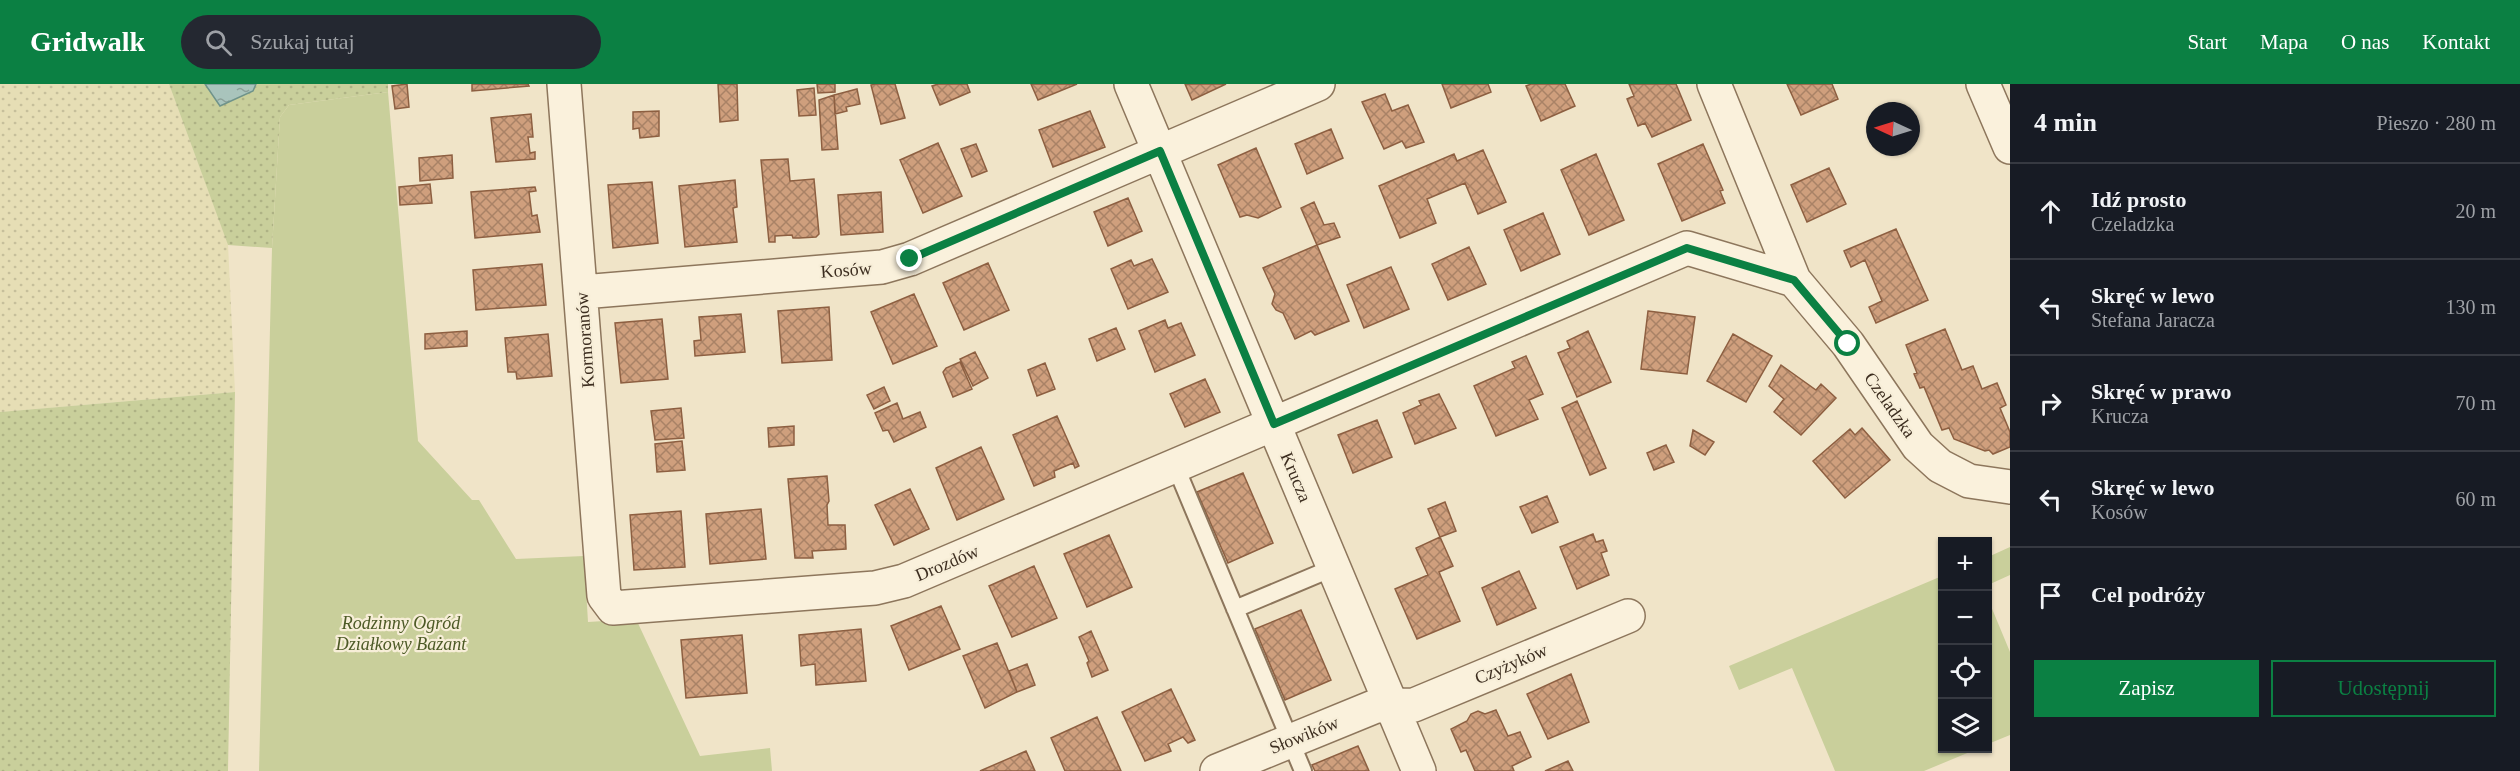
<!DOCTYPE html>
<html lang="pl">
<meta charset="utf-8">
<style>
:root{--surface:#171b24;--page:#242831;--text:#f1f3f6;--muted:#9ea1a6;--line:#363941;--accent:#0b8043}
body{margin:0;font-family:Georgia,serif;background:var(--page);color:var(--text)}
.controls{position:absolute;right:18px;bottom:18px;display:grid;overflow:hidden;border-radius:0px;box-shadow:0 2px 4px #0004}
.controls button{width:54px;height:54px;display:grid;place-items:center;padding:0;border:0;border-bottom:2px solid var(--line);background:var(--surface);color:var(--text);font:30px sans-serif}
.compass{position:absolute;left:1866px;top:18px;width:54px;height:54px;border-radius:50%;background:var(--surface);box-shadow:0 2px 4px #0004;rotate:274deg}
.stop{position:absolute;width:18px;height:18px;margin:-14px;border:4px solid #0b8043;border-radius:50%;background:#fff}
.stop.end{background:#0b8043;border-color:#fff;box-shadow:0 2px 6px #0008}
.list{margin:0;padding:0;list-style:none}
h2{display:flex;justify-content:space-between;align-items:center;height:78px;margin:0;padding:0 24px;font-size:26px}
h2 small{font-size:20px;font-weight:400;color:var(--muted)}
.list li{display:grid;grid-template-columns:39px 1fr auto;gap:18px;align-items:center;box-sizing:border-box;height:96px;padding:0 24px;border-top:2px solid var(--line)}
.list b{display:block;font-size:22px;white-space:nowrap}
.list p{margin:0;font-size:20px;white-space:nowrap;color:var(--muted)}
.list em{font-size:20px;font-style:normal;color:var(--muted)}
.actions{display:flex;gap:12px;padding:18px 24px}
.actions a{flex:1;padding:14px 0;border:2px solid var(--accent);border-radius:0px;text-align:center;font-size:21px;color:var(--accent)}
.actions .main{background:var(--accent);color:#fff}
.icon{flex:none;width:33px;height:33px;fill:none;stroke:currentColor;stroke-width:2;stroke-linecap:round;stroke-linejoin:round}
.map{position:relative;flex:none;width:2010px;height:687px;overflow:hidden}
header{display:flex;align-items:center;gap:36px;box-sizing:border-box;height:84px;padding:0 30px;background:var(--accent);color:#fff}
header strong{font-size:28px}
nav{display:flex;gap:33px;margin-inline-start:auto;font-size:21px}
.search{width:420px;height:54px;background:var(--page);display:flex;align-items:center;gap:15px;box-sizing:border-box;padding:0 21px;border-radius:33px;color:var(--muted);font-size:22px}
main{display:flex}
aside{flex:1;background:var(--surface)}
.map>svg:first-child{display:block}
.farmland{fill:url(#farmland-dots)}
.grass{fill:url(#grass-dots)}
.garden{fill:#c9cf9b}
.water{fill:url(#water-ripples);stroke:#6f938a;stroke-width:1.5}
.building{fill:url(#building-cross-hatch);stroke:#8d5f41;stroke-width:1.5}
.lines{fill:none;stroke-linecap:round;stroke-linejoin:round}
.lane-casing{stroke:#8d765c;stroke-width:20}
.street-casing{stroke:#8d765c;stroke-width:36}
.lane{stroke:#faf1dc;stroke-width:16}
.street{stroke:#faf1dc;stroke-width:33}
.route{stroke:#0b8043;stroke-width:8}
.labels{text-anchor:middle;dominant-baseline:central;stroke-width:4.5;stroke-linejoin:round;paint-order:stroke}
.street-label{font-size:18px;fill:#3d2e20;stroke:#f7eed8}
.park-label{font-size:18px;font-style:italic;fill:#4d5a26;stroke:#f7eed8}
</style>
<header>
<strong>Gridwalk</strong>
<div class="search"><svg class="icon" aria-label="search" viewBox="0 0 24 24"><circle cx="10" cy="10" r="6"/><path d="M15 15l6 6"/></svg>Szukaj tutaj</div>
<nav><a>Start</a><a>Mapa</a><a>O nas</a><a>Kontakt</a></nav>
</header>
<main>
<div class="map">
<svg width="2010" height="687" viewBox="0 0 2010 687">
<defs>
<pattern id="farmland-dots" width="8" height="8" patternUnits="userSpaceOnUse" patternTransform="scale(1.5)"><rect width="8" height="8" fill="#e6deb5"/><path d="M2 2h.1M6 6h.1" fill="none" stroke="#c6bf9b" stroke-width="1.8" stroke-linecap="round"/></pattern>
<pattern id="grass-dots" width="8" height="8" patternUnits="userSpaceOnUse" patternTransform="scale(1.5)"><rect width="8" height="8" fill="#c9cf9b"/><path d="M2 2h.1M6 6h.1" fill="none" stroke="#aeb285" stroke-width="1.8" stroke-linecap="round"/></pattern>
<pattern id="water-ripples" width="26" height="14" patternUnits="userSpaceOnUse" patternTransform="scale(1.5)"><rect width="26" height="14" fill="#a9c4bc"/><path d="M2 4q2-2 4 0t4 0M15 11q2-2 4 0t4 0" fill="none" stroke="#8ba098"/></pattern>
<pattern id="building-cross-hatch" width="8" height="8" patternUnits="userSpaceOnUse" patternTransform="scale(1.5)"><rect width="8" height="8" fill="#cf9f7d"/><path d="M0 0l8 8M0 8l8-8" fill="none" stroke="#a98266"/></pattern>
</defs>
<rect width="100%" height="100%" fill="#f0e4c8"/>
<!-- farmland -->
<path class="farmland" d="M0,0h169l59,160 7,148 -235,20z"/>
<!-- grass -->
<path class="grass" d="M169,0h219v8l-99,13 -9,12 -8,131 -44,-3z
M235,308l-7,379h-228v-359z"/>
<!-- garden -->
<path class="garden" d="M388,8l30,349 54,59h7l37,59 68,-3 4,66 48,-3 64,137 70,-8 2,23h-513l13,-523 8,-131 9,-12z
M2010,463v28l-22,10v-28z
M1942,492v172l35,1 -53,22h-89l-43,-103 -53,22 -10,-24z
M1988,515l22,53v83l-22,9z"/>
<!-- water -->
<path class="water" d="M205,0h51l-3,7 -33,15z"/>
<!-- building -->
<path class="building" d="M407,0l2,23 -14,2 -3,-23z
M472,0h56l1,2 -57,5z
M718,0h19l1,36 -18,2z
M817,0h18v8l-17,1z
M875,0h20l10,34 -24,6 -10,-39z
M938,0h29l3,8 -30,13 -8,-19z
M1031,0h46l-39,16z
M1185,0h41l-34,16z
M1442,0h46l3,8 -40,16z
M1531,0h34l10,22 -34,15 -15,-35z
M1629,0h47l15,36 -39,17 -7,-14 -7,3 -11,-27 7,-3z
M1787,0h45l6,15 -37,16z
M814,4l2,27 -17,1 -2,-26z
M857,5l3,15 -14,3 1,4 -12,3 -1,-19z
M1385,10l7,17 16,-6 16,37 -18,6 -4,-7 -18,8 -22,-47z
M834,11l4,54 -16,1 -3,-50z
M659,27v25l-19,2 -1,-10 -6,1v-17z
M1090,27l15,36 -52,20 -14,-37z
M531,30l2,23h-5l2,16 5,-1v7l-39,3 -5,-44z
M1331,45l12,29 -36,16 -12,-30z
M938,59l24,53 -39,17 -23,-53z
M976,60l11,27 -15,6 -11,-28z
M1703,60l20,46 -3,1 5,12 -43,18 -24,-57z
M1256,64l25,59 -23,11 -11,-3 -7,2 -22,-52z
M1483,66l23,52 -28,12 -13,-31 -38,16 9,24 -36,15 -21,-52 75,-32 3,7z
M1596,70l28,66 -35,15 -28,-65z
M452,71l1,23 -33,3 -1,-23z
M788,75l2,22 24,-2 5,55 -3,3 -17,1h-6l-1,-3 -17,1v6h-6l-8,-82z
M1829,84l17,36 -39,18 -16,-37z
M735,96l2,27 -4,1 4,34 -52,5 -6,-61z
M652,98l6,61 -45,5 -5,-63z
M430,100l2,19 -32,2 -1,-18z
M535,103l1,4 -7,1 3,24 5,-1 3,17 -65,6 -4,-46z
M881,108l2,40 -42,3 -3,-40z
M1128,114l14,33 -34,15 -14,-34z
M1314,118l10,23 10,-2 6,14 -23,8 -16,-37z
M1543,129l17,41 -39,17 -17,-41z
M1896,145l32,71 -52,23 -7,-16 13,-6 -17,-41 -14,7 -7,-16z
M1317,161l32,76 -34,14 -4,-4 -16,8 -12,-26 -7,-3 -4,-6 3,-10 -12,-26z
M1469,163l17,37 -38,16 -16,-36z
M1152,175l16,33 -40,17 -17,-40 20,-9 3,6z
M988,179l21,47 -45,20 -21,-47z
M542,180l4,41 -70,5 -3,-40z
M1391,183l18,42 -45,19 -17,-43z
M914,210l23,52 -44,18 -22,-52z
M829,223l3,53 -50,3 -4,-52z
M1648,227l47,6 -8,57 -46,-5z
M741,230l4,38 -50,4 -1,-15 7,-1 -2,-23z
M662,235l6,60 -47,4 -6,-60z
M1165,236l3,8 13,-5 14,32 -40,17 -16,-41z
M1116,244l9,21 -28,12 -8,-22z
M1945,245l17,41 11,-4 9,23 15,-6 9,22 -6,3 10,24v15l-17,7 -4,-4 -4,1 -31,-12 -5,-11 -7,2 -18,-43 -4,1 -6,-14 3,-1 -11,-28z
M467,247v15l-42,3v-15z
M1588,247l23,51 -34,15 -19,-44 12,-5 -3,-7z
M548,250l4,42 -35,3 -1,-7h-8l-3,-34z
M1733,250l39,22 -26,46 -39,-21z
M975,268l13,26 -15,8 -13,-27z
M1526,272l17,38 -14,6 9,19 -42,17 -22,-50 41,-18 -3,-6z
M960,278l12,27 -19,8 -10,-25 3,-4z
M1045,279l10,26 -18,7 -9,-26z
M1781,281l35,25 5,-6 15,14 -35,37 -27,-23 10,-13 -15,-13z
M1205,295l15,33 -35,15 -15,-33z
M884,303l6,14 -16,8 -7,-14z
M1439,310l17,34 -41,16 -12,-31 18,-8 -2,-4z
M1577,317l29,67 -16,7 -28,-67z
M897,319l6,16 17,-7 6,15 -32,15 -6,-12 -5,1 -8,-18z
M681,324l3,30 -29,2 -4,-29z
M1057,332l22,50 -4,2 -2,-5 -19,8 1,6 -21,9 -21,-51z
M1377,336l15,37 -39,16 -15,-38z
M794,342v19l-25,2 -1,-19z
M1862,344l28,32 -45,38 -32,-37 37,-32 5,6z
M1693,346l21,12 -9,13 -15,-9z
M682,357l3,29 -28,2 -2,-28z
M1666,361l8,17 -20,8 -7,-17z
M981,363l23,52 -47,21 -21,-52z
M1243,389l30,70 -45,20 -31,-71z
M827,392l2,25 -2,4 1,20h17l1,24 -34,2 1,7h-18l-7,-79z
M910,405l19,40 -35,16 -19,-40z
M1547,412l11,26 -26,11 -12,-26z
M1445,418l11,29 -16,6 -12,-28z
M761,425l5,50 -56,5 -4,-50z
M681,427l4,56 -51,3 -4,-55z
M1593,450l3,8 7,-2 4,11 -6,2 8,22 -32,14 -17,-42z
M1109,451l23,52 -45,20 -23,-53z
M1440,453l13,29 -14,6 21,49 -43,18 -22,-50 33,-14 -12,-27z
M1034,482l23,52 -45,19 -23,-51z
M1519,487l17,37 -39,17 -15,-37z
M941,522l19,43 -51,21 -18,-44z
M1301,526l30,70 -46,20 -30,-71z
M861,545l5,52 -50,4 -1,-21 -14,2 -2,-31z
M1091,547l17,39 -16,7 -5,-14 2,-2 -10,-24z
M742,551l5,58 -61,5 -5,-58z
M997,559l20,49 -32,16 -22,-52z
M1027,580l8,21 -18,7 -8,-21z
M1571,590l18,48 -41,17 -21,-45z
M1171,605l24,51 -7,3 -5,-6 -15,7 3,7 -26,10 -23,-49z
M1496,626l12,26 12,-4 11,25 -19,9 2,5h-39l-9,-21 -5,2 -10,-23 16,-8 4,-7 7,-3 7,3z
M1097,633l24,54h-56l-14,-33z
M1358,662l11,25h-54l-3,-6z
M1026,667l9,20h-55z
M1568,677l5,10h-28z"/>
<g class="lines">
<!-- lane casing -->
<g class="lane-casing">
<path id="lane" d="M1175,381l128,306
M1235,525l100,-42"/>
</g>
<!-- street casing -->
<g class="street-casing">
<path id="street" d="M564,0l40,512 9,12 262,-20 29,-7 783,-333 107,32
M1131,0l288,687
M1714,0l80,196 54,64 70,102 22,20 29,15 41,6
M1983,0l27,63
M582,208l300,-25 28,-8 408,-175
M1217,687l159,-65 38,-1 214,-89"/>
</g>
<!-- lane -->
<use href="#lane" class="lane"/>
<!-- street -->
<use href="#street" class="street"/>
</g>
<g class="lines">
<!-- route -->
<path class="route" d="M910,175l250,-108 114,273 413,-176 107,32 54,64"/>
</g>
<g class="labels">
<!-- street labels -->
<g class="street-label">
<text transform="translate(846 186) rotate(-4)">Kosów</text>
<text transform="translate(585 256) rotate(-94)">Kormoranów</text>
<text transform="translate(1890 321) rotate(55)">Czeladzka</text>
<text transform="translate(1296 393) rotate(67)">Krucza</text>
<text transform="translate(947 479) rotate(-23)">Drozdów</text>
<text transform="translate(1511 580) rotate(-23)">Czyżyków</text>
<text transform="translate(1304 651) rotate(-22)">Słowików</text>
</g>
<!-- park labels -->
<g class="park-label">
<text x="401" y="539">Rodzinny Ogród<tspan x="401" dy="21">Działkowy Bażant</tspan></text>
</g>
</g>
</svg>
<div class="controls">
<button>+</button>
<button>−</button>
<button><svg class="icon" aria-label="locate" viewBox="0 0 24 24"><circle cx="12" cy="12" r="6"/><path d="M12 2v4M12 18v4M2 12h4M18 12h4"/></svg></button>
<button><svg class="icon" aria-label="layers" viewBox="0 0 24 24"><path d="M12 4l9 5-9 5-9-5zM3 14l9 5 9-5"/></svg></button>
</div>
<svg class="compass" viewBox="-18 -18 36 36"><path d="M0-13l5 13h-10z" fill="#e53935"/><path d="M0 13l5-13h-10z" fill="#9ea1a6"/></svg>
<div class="stop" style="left:1848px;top:260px"></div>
<div class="stop end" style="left:910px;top:175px"></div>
</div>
<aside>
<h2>4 min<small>Pieszo · 280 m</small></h2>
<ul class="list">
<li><svg class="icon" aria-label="ahead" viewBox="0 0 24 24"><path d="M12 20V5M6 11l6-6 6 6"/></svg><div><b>Idź prosto</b><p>Czeladzka</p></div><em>20 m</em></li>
<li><svg class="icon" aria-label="left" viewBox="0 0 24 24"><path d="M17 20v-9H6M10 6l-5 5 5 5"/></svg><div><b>Skręć w lewo</b><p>Stefana Jaracza</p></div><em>130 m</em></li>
<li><svg class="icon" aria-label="right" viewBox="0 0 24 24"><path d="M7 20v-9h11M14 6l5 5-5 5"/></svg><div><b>Skręć w prawo</b><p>Krucza</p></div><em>70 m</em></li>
<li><svg class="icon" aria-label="left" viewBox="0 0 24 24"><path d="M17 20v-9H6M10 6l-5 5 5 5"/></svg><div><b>Skręć w lewo</b><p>Kosów</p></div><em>60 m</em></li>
<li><svg class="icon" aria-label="arrive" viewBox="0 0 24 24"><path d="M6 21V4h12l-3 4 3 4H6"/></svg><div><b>Cel podróży</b></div></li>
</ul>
<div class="actions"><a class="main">Zapisz</a><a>Udostępnij</a></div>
</aside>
</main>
